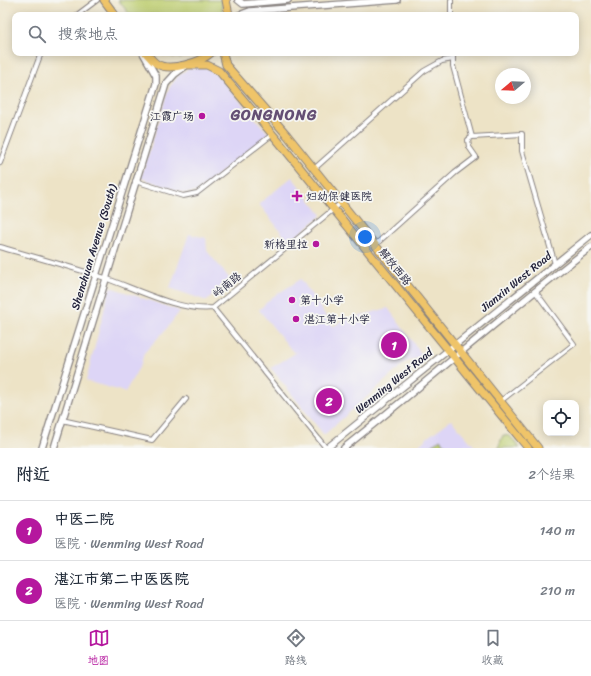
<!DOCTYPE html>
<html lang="zh">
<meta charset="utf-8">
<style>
:root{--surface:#fff;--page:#f2f2f3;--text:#1f2937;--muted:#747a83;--line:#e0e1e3;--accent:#b5179e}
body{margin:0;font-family:Sriracha,"LXGW WenKai TC",sans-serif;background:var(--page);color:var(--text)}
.controls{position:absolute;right:12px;bottom:12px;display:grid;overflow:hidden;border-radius:8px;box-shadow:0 2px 10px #0003}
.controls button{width:36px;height:36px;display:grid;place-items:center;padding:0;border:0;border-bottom:1px solid var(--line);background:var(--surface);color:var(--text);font:20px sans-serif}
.compass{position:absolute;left:495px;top:68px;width:36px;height:36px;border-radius:50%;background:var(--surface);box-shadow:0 2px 10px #0003;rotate:251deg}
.you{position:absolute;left:365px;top:237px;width:14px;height:14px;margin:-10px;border:3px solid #fff;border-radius:50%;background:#1a73e8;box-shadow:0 0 0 6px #1a73e833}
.badge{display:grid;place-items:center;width:26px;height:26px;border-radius:50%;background:var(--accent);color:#fff;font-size:13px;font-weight:700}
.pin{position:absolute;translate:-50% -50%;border:2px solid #fff;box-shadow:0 1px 4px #0006}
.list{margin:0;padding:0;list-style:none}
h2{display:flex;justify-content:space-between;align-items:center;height:52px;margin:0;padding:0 16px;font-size:17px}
h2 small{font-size:13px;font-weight:400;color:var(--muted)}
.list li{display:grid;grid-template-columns:26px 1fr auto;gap:12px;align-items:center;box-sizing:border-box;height:60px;padding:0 16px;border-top:1px solid var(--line)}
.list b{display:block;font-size:15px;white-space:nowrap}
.list p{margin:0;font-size:13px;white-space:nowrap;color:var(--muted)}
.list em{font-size:13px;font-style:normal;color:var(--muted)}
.icon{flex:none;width:22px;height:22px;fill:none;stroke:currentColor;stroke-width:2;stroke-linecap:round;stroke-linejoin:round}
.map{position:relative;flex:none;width:591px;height:448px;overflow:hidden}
.search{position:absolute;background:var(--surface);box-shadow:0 2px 10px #0003;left:12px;right:12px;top:12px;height:44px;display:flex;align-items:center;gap:10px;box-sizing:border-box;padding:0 14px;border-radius:8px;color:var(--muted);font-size:15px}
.sheet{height:172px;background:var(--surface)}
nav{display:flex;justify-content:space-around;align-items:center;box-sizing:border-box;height:56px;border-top:1px solid var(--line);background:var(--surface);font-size:11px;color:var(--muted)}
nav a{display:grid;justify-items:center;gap:2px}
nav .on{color:var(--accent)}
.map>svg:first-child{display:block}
.built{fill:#ddd5f6}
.green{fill:#bdcd70;stroke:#707856}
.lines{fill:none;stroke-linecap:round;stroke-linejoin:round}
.minor-casing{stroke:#888280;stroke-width:6}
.tertiary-casing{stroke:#888280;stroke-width:8}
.primary-casing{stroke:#888280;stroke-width:9}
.minor{stroke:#fff;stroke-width:4}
.tertiary{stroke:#fff;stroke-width:5.5}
.primary{stroke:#efc469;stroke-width:7}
.poi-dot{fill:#b5179e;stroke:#f6f6f2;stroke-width:1.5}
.labels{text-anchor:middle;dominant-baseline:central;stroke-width:3.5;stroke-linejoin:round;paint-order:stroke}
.poi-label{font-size:11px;fill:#22223b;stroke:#f6f6f2;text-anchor:start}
.street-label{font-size:11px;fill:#22223b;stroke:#f6f6f2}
.district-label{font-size:15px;font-weight:bold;letter-spacing:1px;fill:#644f74;stroke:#f6f6f2}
</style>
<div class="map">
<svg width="591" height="448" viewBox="0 0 591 448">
<rect width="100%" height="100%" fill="#f6f6f2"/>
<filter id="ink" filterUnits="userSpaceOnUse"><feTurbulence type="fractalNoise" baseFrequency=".025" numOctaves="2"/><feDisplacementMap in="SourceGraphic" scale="8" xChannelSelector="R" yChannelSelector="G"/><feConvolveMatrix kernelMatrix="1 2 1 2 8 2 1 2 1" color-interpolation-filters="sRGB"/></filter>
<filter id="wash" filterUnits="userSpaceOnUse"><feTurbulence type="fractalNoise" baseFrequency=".012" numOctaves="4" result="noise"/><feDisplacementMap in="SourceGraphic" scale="16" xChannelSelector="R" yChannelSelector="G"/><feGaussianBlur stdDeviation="0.9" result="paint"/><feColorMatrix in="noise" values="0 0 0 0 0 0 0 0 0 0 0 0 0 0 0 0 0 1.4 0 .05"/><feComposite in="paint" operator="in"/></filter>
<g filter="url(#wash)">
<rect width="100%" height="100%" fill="#ede3c6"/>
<!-- built -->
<path class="built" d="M189,68h17l9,5 54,61 -72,58 -13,1 -43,-15 28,-90 9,-12z
M292,177l30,38 -33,27 -30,-38z
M189,234l17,4 1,13 23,28 -23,22 -37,-13z
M301,279l32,48 8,-6 47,-13 35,48 -17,6 -82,73 -53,-67 28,-17 -5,2 -35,-43 12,-12z
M110,287l70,24 -13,17 -23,25 -3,11 -16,28 -39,-11z
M451,420l25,28h-60l12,-11z"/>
<!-- green -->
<path class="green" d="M118,0h103l2,15h-93z
M161,53h32l-13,5 -17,-3z
M503,435l7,1 10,12h-22z
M440,439l8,9h-16l-1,-1z"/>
</g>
<g filter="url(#ink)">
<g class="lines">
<!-- minor casing -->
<g class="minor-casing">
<path id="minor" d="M451,0v15
M77,15l20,-15
M453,53v13l19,71 50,-3v17l33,113
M0,163l41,-110
M314,169l110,-98 18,-10 11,-2
M135,181l48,15 14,-3 76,-59
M375,245l80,-72 21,-16 -7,-10 -1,-7 4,-3
M0,247c35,10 71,20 105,31 31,11 76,34 108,30l128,-105
M213,308l113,140
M502,400l72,-56 -39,-53
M62,420l90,20 34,-41"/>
</g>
<!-- tertiary casing -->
<g class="tertiary-casing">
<path id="tertiary" d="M238,0l5,4 45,-4
M239,15l11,-4 147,-11
M42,448l114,-364v-8l-13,-23
M54,448l112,-364 9,-10 12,-9
M327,448l264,-213
M344,448c83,-66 163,-136 247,-201"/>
</g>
<!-- primary casing -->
<g class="primary-casing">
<path id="primary" d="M104,0l11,15
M226,0l3,15
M146,53c4,4 7,9 11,11 13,8 44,-2 54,-11
M223,53l3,12 61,70 251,313
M188,65h19l12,6 60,71 249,306"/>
</g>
<!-- minor -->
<use href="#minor" class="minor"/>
<!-- tertiary -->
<use href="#tertiary" class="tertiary"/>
<!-- primary -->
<use href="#primary" class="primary"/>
</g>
</g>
<!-- markers -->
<g class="poi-dot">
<circle cx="202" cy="116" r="4"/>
<path d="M295 190h4v4h4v4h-4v4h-4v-4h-4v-4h4z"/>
<circle cx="316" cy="244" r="4"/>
<circle cx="292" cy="300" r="4"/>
<circle cx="296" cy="319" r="4"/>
</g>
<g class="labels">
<!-- poi labels -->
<g class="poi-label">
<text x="194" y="116" text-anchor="end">江霞广场</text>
<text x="306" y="196">妇幼保健医院</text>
<text x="308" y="244" text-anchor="end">新格里拉</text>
<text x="300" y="300">第十小学</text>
<text x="304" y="319">湛江第十小学</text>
</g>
<!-- street labels -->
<g class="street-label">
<text transform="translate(94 247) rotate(-73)">Shenchuan Avenue (South)</text>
<text transform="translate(395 267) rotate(51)">解放西路</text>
<text transform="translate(516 282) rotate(-39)">Jianxin West Road</text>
<text transform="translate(227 285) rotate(-39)">岭南路</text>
<text transform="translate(394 381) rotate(-39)">Wenming West Road</text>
</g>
<!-- district labels -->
<g class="district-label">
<text x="274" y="115">GONGNONG</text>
</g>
</g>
</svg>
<div class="controls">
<button><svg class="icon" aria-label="locate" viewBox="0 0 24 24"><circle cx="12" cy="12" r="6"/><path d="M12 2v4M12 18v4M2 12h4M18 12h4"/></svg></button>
</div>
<svg class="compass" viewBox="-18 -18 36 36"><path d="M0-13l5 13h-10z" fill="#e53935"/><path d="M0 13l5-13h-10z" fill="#747a83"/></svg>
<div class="you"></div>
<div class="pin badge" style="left:394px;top:345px">1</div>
<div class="pin badge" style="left:329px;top:401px">2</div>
<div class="search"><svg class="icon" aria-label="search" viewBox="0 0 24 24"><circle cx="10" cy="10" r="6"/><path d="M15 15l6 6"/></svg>搜索地点</div>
</div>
<section class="sheet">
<h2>附近<small>2个结果</small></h2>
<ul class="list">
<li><span class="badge">1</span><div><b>中医二院</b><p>医院 · Wenming West Road</p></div><em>140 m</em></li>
<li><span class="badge">2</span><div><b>湛江市第二中医医院</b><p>医院 · Wenming West Road</p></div><em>210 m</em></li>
</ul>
</section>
<nav>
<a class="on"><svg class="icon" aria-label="map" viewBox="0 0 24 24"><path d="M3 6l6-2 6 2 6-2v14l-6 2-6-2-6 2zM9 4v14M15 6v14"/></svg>地图</a>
<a><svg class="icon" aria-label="directions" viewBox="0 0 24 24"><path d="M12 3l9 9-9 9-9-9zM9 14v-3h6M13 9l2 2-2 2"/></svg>路线</a>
<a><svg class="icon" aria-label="saved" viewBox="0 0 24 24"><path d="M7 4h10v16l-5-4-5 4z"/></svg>收藏</a>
</nav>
